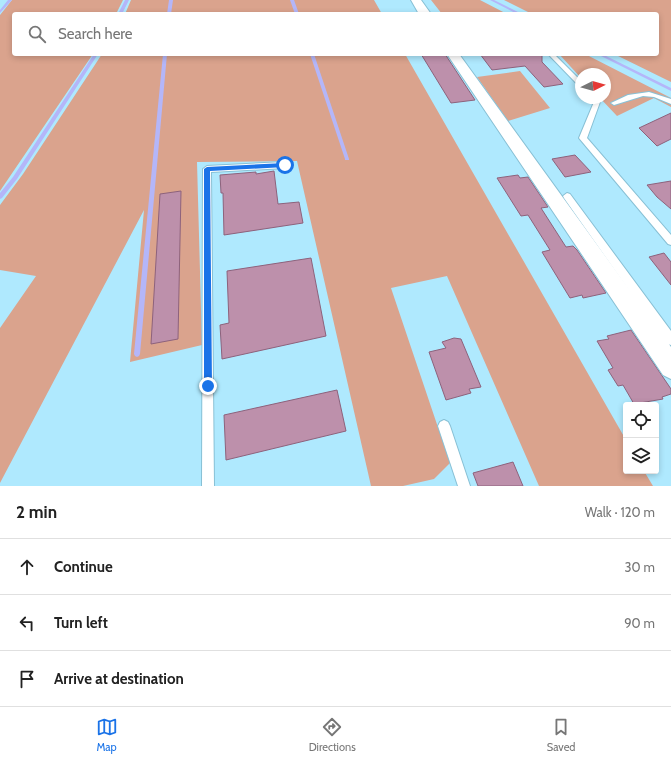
<!DOCTYPE html>
<meta charset="utf-8">
<style>
:root{--surface:#fff;--page:#f2f2f2;--text:#222;--muted:#767676;--line:#e0e0e0;--accent:#1a73e8}
body{margin:0;font-family:Cabin,sans-serif;background:var(--page);color:var(--text)}
.controls{position:absolute;right:12px;bottom:12px;display:grid;overflow:hidden;border-radius:4px;box-shadow:0 2px 6px #0003}
.controls button{width:36px;height:36px;display:grid;place-items:center;padding:0;border:0;border-bottom:1px solid var(--line);background:var(--surface);color:var(--text);font:20px sans-serif}
.compass{position:absolute;left:575px;top:68px;width:36px;height:36px;border-radius:50%;background:var(--surface);box-shadow:0 2px 6px #0003;rotate:85deg}
.stop{position:absolute;width:12px;height:12px;margin:-9px;border:3px solid #1a73e8;border-radius:50%;background:#fff}
.stop.end{background:#1a73e8;border-color:#fff;box-shadow:0 1px 4px #0008}
.list{margin:0;padding:0;list-style:none}
h2{display:flex;justify-content:space-between;align-items:center;height:52px;margin:0;padding:0 16px;font-size:17px}
h2 small{font-size:13px;font-weight:400;color:var(--muted)}
.list li{display:grid;grid-template-columns:26px 1fr auto;gap:12px;align-items:center;box-sizing:border-box;height:56px;padding:0 16px;border-top:1px solid var(--line)}
.list b{display:block;font-size:15px;white-space:nowrap}
.list em{font-size:13px;font-style:normal;color:var(--muted)}
.icon{flex:none;width:22px;height:22px;fill:none;stroke:currentColor;stroke-width:2;stroke-linecap:round;stroke-linejoin:round}
.map{position:relative;flex:none;width:671px;height:486px;overflow:hidden}
.search{position:absolute;background:var(--surface);box-shadow:0 2px 6px #0003;left:12px;right:12px;top:12px;height:44px;display:flex;align-items:center;gap:10px;box-sizing:border-box;padding:0 14px;border-radius:4px;color:var(--muted);font-size:15px}
.sheet{height:220px;background:var(--surface)}
nav{display:flex;justify-content:space-around;align-items:center;box-sizing:border-box;height:56px;border-top:1px solid var(--line);background:var(--surface);font-size:11px;color:var(--muted)}
nav a{display:grid;justify-items:center;gap:2px}
nav .on{color:var(--accent)}
.map>svg:first-child{display:block}
.green{fill:#daa38d}
.lines{fill:none;stroke-linecap:round;stroke-linejoin:round}
.stream{fill:#b4b6f9;fill-rule:evenodd}
.building{fill:#bd90ab;stroke:#8d627c}
.lane-casing{stroke:#88c0d5;stroke-width:2}
.street-casing{stroke:#88c0d5;stroke-width:2}
.lane{fill:#fff;fill-rule:evenodd}
.street{fill:#fff;fill-rule:evenodd}
.route{fill:#1a73e8}
</style>
<div class="map">
<svg width="671" height="486" viewBox="0 0 671 486">
<rect width="100%" height="100%" fill="#afe9fe"/>
<!-- green -->
<path class="green" d="M12,0h111l-7,14h-102v40h79l-93,137v-176z
M131,0h243l8,14h-257z
M431,0h49l27,14h-65z
M504,0h167v82l-57,-28h43v-40h-125z
M102,54h303l221,386v31h18l9,15h-114l-92,-210 -56,12 59,175 -16,16 -31,7h-32l-74,-325 -100,1 5,183 -72,17 14,-152 -144,273v-155l36,-52 -36,-6v-65l23,-31z
M559,54h26l86,44v9l-17,-9 -37,18 -17,-18h5v-24h-24v4z
M520,71l30,37 -42,13 -31,-44z"/>
<g class="lines">
<!-- stream -->
<path class="stream" d="M8,0h4l-12,13v-3z
M125,0h4l-7,14h-4z
M169,0h4l-2,14h-4z
M290,0h4l5,14h-4z
M490,0h4l28,14h-5z
M94,54h4l-81,125 -15,19 -2,1v-6l13,-16z
M163,54h4l-27,300 -1,2 -2,1 -2,-1 -1,-2z
M310,54h4l35,105v1h-4v-1z
M597,54h5l69,34v3z"/>
</g>
<!-- building -->
<path class="building" d="M421,54h24l30,46 -24,3z
M480,54h62v8l21,22 -19,3 -19,-21 -33,4z
M671,113v26l-14,7 -18,-18z
M575,155l16,17 -26,5 -13,-18z
M274,171l4,33 21,-2 4,21 -79,12 -1,-42h-2l-1,-18 36,-3v2z
M518,175l2,3 8,-1 20,30 -7,1 25,39 7,-1 4,4 29,43 -23,5 -1,-3 -12,3 -28,-46 8,-2 -22,-35 -7,1 -24,-38z
M671,181v28l-14,-12 -10,-12z
M181,191l-3,148 -27,5 9,-150z
M664,253l7,9v23l-22,-28z
M311,258l15,78 -104,23 -2,-34 9,-2 -2,-52z
M631,330l40,59v5l-9,3 1,2 -29,5 -11,-19 -5,1 -10,-16 5,-2 -16,-27 12,-2 -2,-3z
M454,338l7,1 20,48 -12,2 2,4 -25,7 -17,-48 17,-4 -4,-6z
M337,390l9,41 -120,29 -2,-45z
M513,462l10,24h-45l-5,-13z"/>
<g class="lines">
<!-- lane casing -->
<g class="lane-casing">
<path id="lane" d="M548,54h6l27,27v6l-2,-1z
M649,92l22,7v5l-17,-7 -11,-1 -29,9 -3,-2 17,-8z
M591,98h6l3,4 -13,36 84,97v10l-3,-1 -89,-106 15,-36z
M285,162l4,3 -4,3 -74,4 3,314h-12l1,-317 4,-3z
M567,193l3,1 101,137v14l-4,-1 -103,-146 -1,-2z
M444,420l4,2 2,4 20,60h-12l-20,-60 2,-4z"/>
</g>
<!-- street casing -->
<g class="street-casing">
<path id="street" d="M411,0h10l10,14h-12z
M447,54h12l212,293v32l-8,-4z"/>
</g>
<!-- lane -->
<use href="#lane" class="lane"/>
<!-- street -->
<use href="#street" class="street"/>
</g>
<!-- route -->
<path class="route" d="M285,163l3,2 -3,2 -75,4 2,215 -4,4 -4,-4v-217l3,-2z"/>
</svg>
<div class="controls">
<button><svg class="icon" aria-label="locate" viewBox="0 0 24 24"><circle cx="12" cy="12" r="6"/><path d="M12 2v4M12 18v4M2 12h4M18 12h4"/></svg></button>
<button><svg class="icon" aria-label="layers" viewBox="0 0 24 24"><path d="M12 4l9 5-9 5-9-5zM3 14l9 5 9-5"/></svg></button>
</div>
<svg class="compass" viewBox="-18 -18 36 36"><path d="M0-13l5 13h-10z" fill="#e53935"/><path d="M0 13l5-13h-10z" fill="#767676"/></svg>
<div class="stop" style="left:285px;top:165px"></div>
<div class="stop end" style="left:208px;top:386px"></div>
<div class="search"><svg class="icon" aria-label="search" viewBox="0 0 24 24"><circle cx="10" cy="10" r="6"/><path d="M15 15l6 6"/></svg>Search here</div>
</div>
<section class="sheet">
<h2>2 min<small>Walk · 120 m</small></h2>
<ul class="list">
<li><svg class="icon" aria-label="ahead" viewBox="0 0 24 24"><path d="M12 20V5M6 11l6-6 6 6"/></svg><div><b>Continue</b></div><em>30 m</em></li>
<li><svg class="icon" aria-label="left" viewBox="0 0 24 24"><path d="M17 20v-9H6M10 6l-5 5 5 5"/></svg><div><b>Turn left</b></div><em>90 m</em></li>
<li><svg class="icon" aria-label="arrive" viewBox="0 0 24 24"><path d="M6 21V4h12l-3 4 3 4H6"/></svg><div><b>Arrive at destination</b></div></li>
</ul>
</section>
<nav>
<a class="on"><svg class="icon" aria-label="map" viewBox="0 0 24 24"><path d="M3 6l6-2 6 2 6-2v14l-6 2-6-2-6 2zM9 4v14M15 6v14"/></svg>Map</a>
<a><svg class="icon" aria-label="directions" viewBox="0 0 24 24"><path d="M12 3l9 9-9 9-9-9zM9 14v-3h6M13 9l2 2-2 2"/></svg>Directions</a>
<a><svg class="icon" aria-label="saved" viewBox="0 0 24 24"><path d="M7 4h10v16l-5-4-5 4z"/></svg>Saved</a>
</nav>
